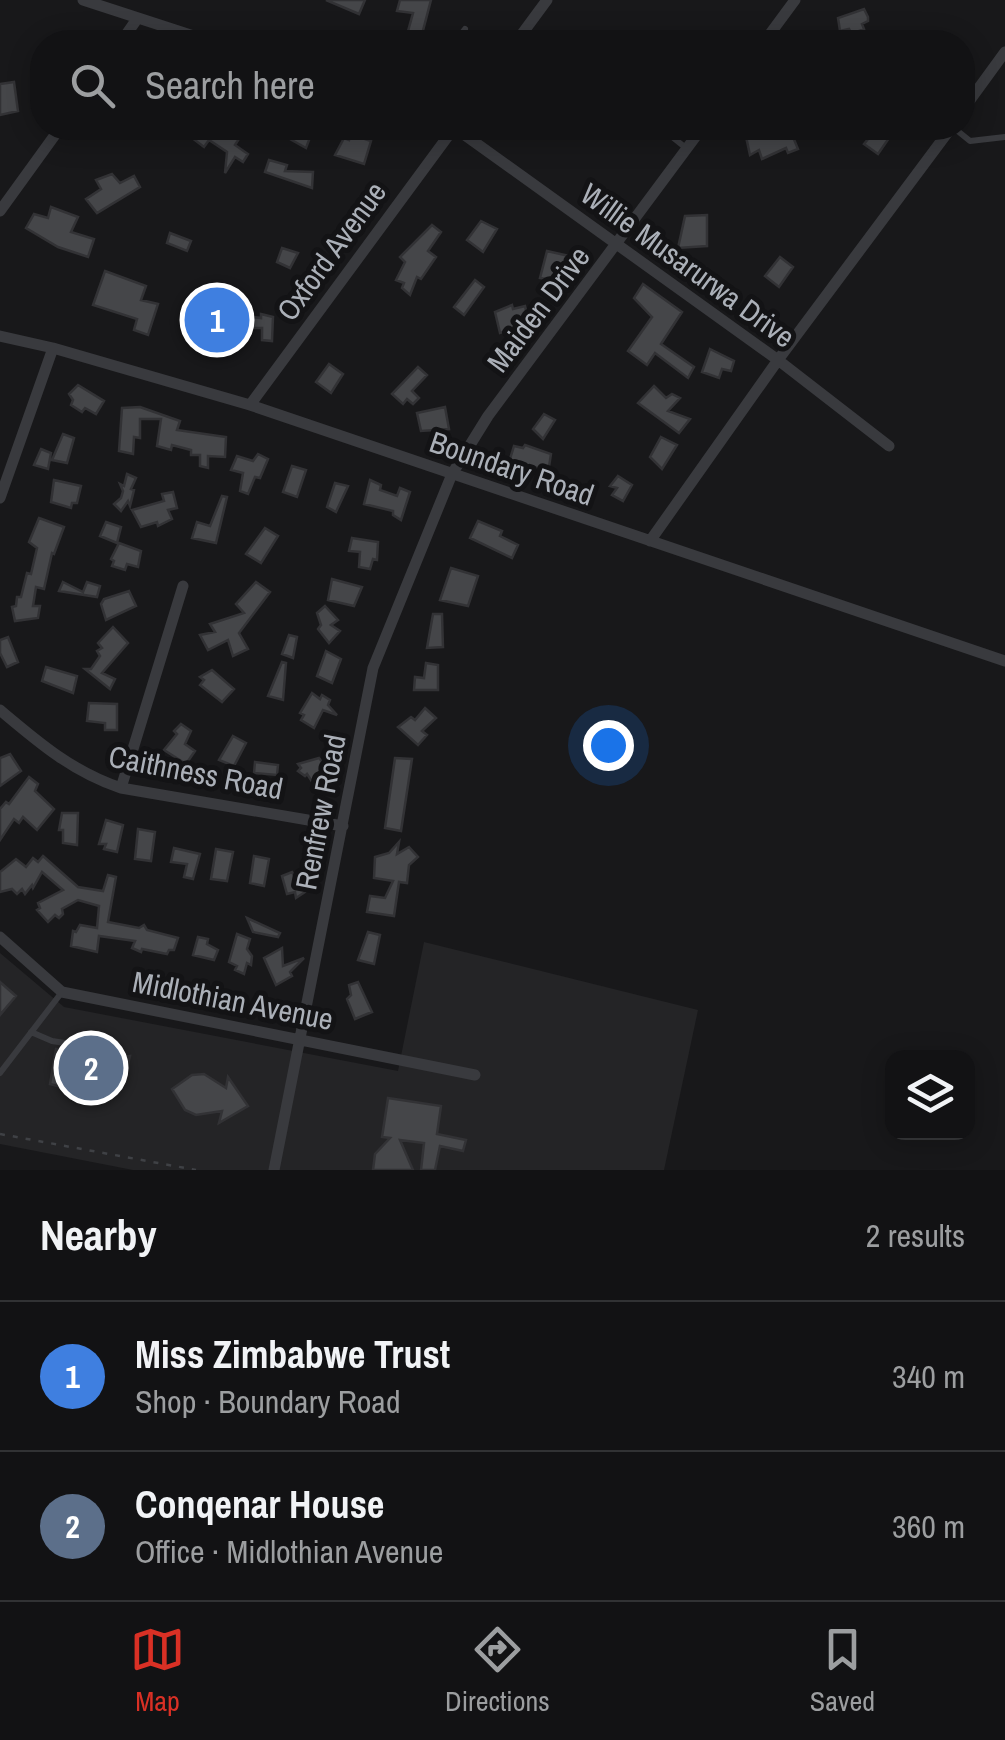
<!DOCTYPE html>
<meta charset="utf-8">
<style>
:root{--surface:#121214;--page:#1b1b1d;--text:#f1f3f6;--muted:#9c9ea0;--line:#313234;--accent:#d93025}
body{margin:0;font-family:"Archivo Narrow",sans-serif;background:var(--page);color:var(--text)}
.controls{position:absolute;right:30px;bottom:30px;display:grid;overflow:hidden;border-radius:20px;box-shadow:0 5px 25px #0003}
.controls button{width:90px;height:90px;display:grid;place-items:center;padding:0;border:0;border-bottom:2px solid var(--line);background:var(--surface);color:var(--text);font:50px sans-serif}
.you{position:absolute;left:608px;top:745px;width:35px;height:35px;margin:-25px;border:8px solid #fff;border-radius:50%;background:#1a73e8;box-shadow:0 0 0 15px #1a73e833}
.badge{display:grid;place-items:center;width:65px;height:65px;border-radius:50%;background:var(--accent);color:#fff;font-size:32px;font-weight:700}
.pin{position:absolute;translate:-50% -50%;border:5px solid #fff;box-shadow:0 2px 10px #0006}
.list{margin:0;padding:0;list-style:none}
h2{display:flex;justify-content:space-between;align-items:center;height:130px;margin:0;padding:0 40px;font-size:42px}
h2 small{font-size:32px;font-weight:400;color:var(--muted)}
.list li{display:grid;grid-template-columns:65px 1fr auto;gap:30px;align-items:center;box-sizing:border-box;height:150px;padding:0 40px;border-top:2px solid var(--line)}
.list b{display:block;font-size:38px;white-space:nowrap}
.list p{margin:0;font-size:32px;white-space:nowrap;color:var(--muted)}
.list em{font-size:32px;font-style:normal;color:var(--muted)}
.icon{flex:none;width:55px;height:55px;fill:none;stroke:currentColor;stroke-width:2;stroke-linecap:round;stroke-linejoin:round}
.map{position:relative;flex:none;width:1005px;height:1170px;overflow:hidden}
.search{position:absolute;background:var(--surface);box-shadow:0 5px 25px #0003;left:30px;right:30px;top:30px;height:110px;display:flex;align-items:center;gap:25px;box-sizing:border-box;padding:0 35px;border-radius:40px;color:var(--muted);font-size:38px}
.sheet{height:430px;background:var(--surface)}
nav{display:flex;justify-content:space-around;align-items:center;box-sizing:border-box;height:140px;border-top:2px solid var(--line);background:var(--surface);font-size:28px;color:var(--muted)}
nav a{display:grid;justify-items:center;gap:5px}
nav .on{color:var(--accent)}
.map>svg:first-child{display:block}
.built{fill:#242426}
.building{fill:#454649;stroke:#323235;stroke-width:2.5}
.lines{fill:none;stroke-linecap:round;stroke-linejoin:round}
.path{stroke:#3f4145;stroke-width:2.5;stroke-dasharray:5 8;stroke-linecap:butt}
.service{stroke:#393a3e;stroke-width:6}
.minor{stroke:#393a3e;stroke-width:11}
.labels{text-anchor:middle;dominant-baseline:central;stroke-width:10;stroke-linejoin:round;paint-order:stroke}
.street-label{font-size:30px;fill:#abb0b8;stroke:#131315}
</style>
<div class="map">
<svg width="1005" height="1170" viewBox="0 0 1005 1170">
<rect width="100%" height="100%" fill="#18181a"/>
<!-- built -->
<path class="built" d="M424,942l274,68 -34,160h-531l-133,-26v-191l64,54 334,64z"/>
<!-- building -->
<path class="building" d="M326,0h39l-6,14z
M400,0h31l-11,42h-15l8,-29 -16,-2z
M864,9l4,8v4l-6,3 2,5 -12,5 -3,-5 -9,2 -2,-13z
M14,82l4,29 -18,4v-31z
M179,128h44l8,5 3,-5h12l-11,17 13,9 -5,8 -8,-5 -10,16 2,-21 -18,-12 -5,7z
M296,128l15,7 -5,13 -16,-9z
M758,128h12l4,9 17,-5 7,17 -10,4 -2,-5 -24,11 -3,-9 -9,5 -5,-23z
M877,128h19l-18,26 -14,-10z
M350,134l21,7 -7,23 -29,-9 9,-17 5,2z
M269,160l18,5 -2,6 28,1 -1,16 -47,-16z
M112,174l8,9 14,-7 6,11 -43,26 -11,-14 15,-10 -5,-9z
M51,207l27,10 -7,15 23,7 -6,18 -30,-10 -32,-19 8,-14 14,4z
M707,215v31l-29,2 7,-32z
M481,221l16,8 -14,23 -16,-12z
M432,225l9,7 -13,19 8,6 -15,22 -4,-2 -7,18 -8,-7 2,-5 -8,-3 9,-18 -5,-5z
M170,233l21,8 -4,10 -20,-8z
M282,248l16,5 -8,15 -13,-6z
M547,251l22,5 -3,9 -10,-1 -3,16 -13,-2z
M780,257l13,10 -14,20 -14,-11z
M105,271l41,15 -5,14 17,4 -10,31 -14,-5 3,-11 -44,-14z
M475,280l9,7 -20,28 -10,-8z
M643,284l39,28 -21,32 33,23 -6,11 -33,-25 -8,12 -19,-14 24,-34 -18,-19z
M193,296h9l2,9 34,12 -4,17 -19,-7 -2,8 -13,-7 5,-11 -5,-2 1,-5 -12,-5z
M512,305l1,4 12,-3 4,18 -29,9 -5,-21z
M261,314l12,3 -1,24 -10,-1v-12h-10l1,-11 8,1z
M710,349l24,12 -3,10 -9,-2 -3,9 -17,-6z
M329,364l14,10 -12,19 -15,-11z
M418,367l9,8 -15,16 7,7 -6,6 -6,-5 -4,5 -11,-10z
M78,385l26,16 -8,13 -11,-6 -3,4 -11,-7 2,-5 -4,-6z
M654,386l12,12 6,-4 8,4 -12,13 22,8 -11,14 -41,-30z
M140,407l40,14 -3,9 49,7 -1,20 -17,-1v12l-8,-2v-11h-9v-5l-19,-5 -1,5 -14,-4 4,-27h-21v19l-6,-1 -1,17 -14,-3 3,-43z
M445,407l4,22 -28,2 -4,-18z
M544,414l11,6 -12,19 -10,-10z
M63,434l11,4 -7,25 -15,-3z
M661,437l16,8 -15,24 -12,-12z
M525,445l26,9 -3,19 -13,-6 -1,5 -12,-5 1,-4 -13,-4 4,-13 9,2z
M41,449l10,4 -3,16 -14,-4z
M258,454l10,5 -8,19 -5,-1 -7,17 -8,-3 3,-18 -12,-3 6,-14 16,5z
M292,466l14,4 -9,27 -14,-5z
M127,474l9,4 -5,11 3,1 -4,16 -2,-5 -7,10 -7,-7 7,-6 2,-7 -3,-7 4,2z
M618,476l14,9 -9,16 -11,-6 5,-7 -7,-2z
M54,480l27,6 -4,17h-5l-1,5 -20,-6z
M370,480l11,5 -1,5 17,6 3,-8 10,4 -9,28 -8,-5v-4l-29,-7z
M335,483l13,3 -12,26 -9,-5z
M173,492l4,16 -9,2 4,9 -14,7 -1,-4 -16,5 -9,-17 32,-9 -2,-7z
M222,496l5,1 -11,46 -24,-5 5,-16 13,4z
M39,518l25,9 -10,27 -2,-1 -8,36 -8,-2 -3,19h7l-2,12 -23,3 -3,-14 4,-1 1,-9h4l6,-24 4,1 6,-26 -8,-6z
M478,521l24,10 -2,5 18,9 -6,13 -42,-20z
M106,522l15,5 -4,16 -17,-7z
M265,528l13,8 -17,27 -15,-9z
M352,538l26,4 -1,18 -4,-1 -3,10 -11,-2 1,-15 -11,-1z
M119,543l22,8 -3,16 -11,-3 -2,6 -13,-4 2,-5 -3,-2z
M451,568l27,8 -10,30 -28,-6z
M332,579l30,8 -8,19 -26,-6z
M63,582l20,10 4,-10 13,4 -3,11 -38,-6z
M256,582l14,10 -31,41 9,16 -15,7 -5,-16 -20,10 -8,-15 15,-3 -5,-8 34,-11 -8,-9z
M129,591l7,15 -30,14 -5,-16 3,-5z
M325,606l13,14 -7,5 9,6 -11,12 -11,-14 3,-4 -4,-12z
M433,614h9l1,33 -16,1z
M113,627l15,16 -26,30 13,6 -5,10 -25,-20h6l9,-13 -3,-5 5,-3 -4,-5z
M289,635l8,2 -4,21 -11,-4z
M8,637l10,25 -11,5 -7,-14v-13z
M326,651l15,8 -9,24 -15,-7z
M282,662l4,1 -3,37 -15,-4z
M426,663l12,2v25h-24l1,-13 9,1z
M46,667l31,9 -4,17 -31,-12z
M212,670l22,19 -12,13 -22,-17 4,-5 -4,-3z
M312,693l8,6 2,-4 8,5 -2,5 9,10 -14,-5 -9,18 -13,-8 3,-5 -4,-2z
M89,703l28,1v26h-12v-7l-18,-2z
M425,708l11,10 -14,13 5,4 -9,10 -20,-18 13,-10 4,3z
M181,724l10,7 -6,13 10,7 -9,13 -22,-14 13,-16 -3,-3z
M233,736l13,7 -12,23 -15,-6z
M10,754l11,17 -21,15v-28z
M319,758l7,8 -6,10 3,2 -8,8 -8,-12 -2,2 -7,-5 3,-3 -3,-4z
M395,758l17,1 -11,72 -16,-3z
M255,762l23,3 -1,10 -23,-2z
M29,777l9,7 -3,7 19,18 -17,21 -14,-13 -4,6 -5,-4 -14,21v-31l6,-7 3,2z
M62,813h16l-1,32 -14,-2v-13h-4z
M106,820l17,5 -6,27 -13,-3 2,-5h-7z
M138,829l17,3 -4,29 -16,-2z
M399,842l-2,12 12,-7 9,10 -9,8 -2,18 -8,-1 -5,34 -27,-4 3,-16 15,2 8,-17 -19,-3 1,-21 14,-4z
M174,848l26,6 -7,25 -9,-2 3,-13 -16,-2z
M216,849l17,3 -6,29 -16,-2z
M43,856l35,31 25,4 5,-16 8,2 -8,45 31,6 5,-3 3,5 31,8 -4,12h-5l-2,4 -25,-5 -1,3 -9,-4 3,-7 -36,-5 -2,16 -26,-6 2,-15 3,1 4,-7 17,3 2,-22 -21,-6 -16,9 1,5 -4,4 -4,-3 -7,7 -11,-12 3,-2 -2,-5 25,-13 -21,-18 -9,16 -1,-3 -7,9 -3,-5 -5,5 -5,-5 -12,3v-20l16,-13 10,8 7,-9 5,4z
M254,856l15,3 -5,27 -14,-3z
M292,872l3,5 5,-3 5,18 -9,6 -1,-6 -8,2 -5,-18z
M247,918l33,15 -2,4 -25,-5z
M368,932l12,3 -6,29 -16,-4z
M237,934l13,5 -3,10 5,7 -1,9 -4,-2 -3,11 -9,-4 2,-4 -8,-4z
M198,937l10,2 -1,5 11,6 -4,10 -21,-5z
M282,948l1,18 21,-8 -14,14 2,4 -16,9 -12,-27z
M0,982l16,14 -16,19z
M358,982l14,30 -17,7 -8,-20 4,-4 -2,-10z
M56,1049l59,9 15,-2 -7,28 -22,-3 -2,16 -49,-13z
M204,1074l22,14 2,-11 20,29 -29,17 3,-12 -26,4 -11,-5 -13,-21 20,-14z
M388,1098l53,8 -4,28 29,6 -3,11 -23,-5 -5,24h-14l3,-27 -24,-3 13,30h-40l2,-16 15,-16 -8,-1z"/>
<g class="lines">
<!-- path -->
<path class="path" d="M0,1134l196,36"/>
<!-- service -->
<path class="service" d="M455,42l10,-13
M661,128l25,20
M954,128l16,13 35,-4
M31,1032l21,9 64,10
M0,1073l62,-81"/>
<!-- minor -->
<path class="minor" d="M83,0l129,42
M121,42l16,-23
M516,42l31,-42
M764,42l31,-42
M962,111l43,-59
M455,128l323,232 111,86
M0,211l60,-83
M0,336l53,12 197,57 755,256
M250,405l204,-277
M0,498l53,-150
M650,541l128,-181 173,-232
M0,710c39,33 73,62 121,78l222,38
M121,788l62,-202
M0,937l62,55 413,83
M274,1170l99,-502 79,-194 36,-58 214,-288"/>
</g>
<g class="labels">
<!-- street labels -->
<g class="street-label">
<text transform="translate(331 251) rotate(-54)">Oxford Avenue</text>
<text transform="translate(688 265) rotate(36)">Willie Musarurwa Drive</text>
<text transform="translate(538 309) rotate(-53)">Maiden Drive</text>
<text transform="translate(512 468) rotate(19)">Boundary Road</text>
<text transform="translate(196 772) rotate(11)">Caithness Road</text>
<text transform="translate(320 812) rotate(-79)">Renfrew Road</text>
<text transform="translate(233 1000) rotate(11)">Midlothian Avenue</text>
</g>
</g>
</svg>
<div class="controls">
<button><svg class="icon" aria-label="layers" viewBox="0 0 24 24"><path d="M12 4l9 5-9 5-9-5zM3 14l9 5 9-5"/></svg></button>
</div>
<div class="you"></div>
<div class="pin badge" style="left:217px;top:320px;background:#3f7fe0">1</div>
<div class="pin badge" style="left:91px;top:1068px;background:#5c6f8a">2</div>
<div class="search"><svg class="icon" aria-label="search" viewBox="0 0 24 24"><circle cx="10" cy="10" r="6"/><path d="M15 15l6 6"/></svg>Search here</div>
</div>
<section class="sheet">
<h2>Nearby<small>2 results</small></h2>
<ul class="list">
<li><span class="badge" style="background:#3f7fe0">1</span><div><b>Miss Zimbabwe Trust</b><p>Shop · Boundary Road</p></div><em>340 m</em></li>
<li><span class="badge" style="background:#5c6f8a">2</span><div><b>Conqenar House</b><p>Office · Midlothian Avenue</p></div><em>360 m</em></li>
</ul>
</section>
<nav>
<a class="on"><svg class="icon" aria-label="map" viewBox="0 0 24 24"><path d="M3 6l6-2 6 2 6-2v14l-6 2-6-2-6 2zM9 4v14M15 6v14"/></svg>Map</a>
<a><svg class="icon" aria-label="directions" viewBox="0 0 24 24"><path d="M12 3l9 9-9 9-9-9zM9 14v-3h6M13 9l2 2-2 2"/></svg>Directions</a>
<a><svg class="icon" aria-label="saved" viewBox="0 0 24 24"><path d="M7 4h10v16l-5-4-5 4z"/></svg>Saved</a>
</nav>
